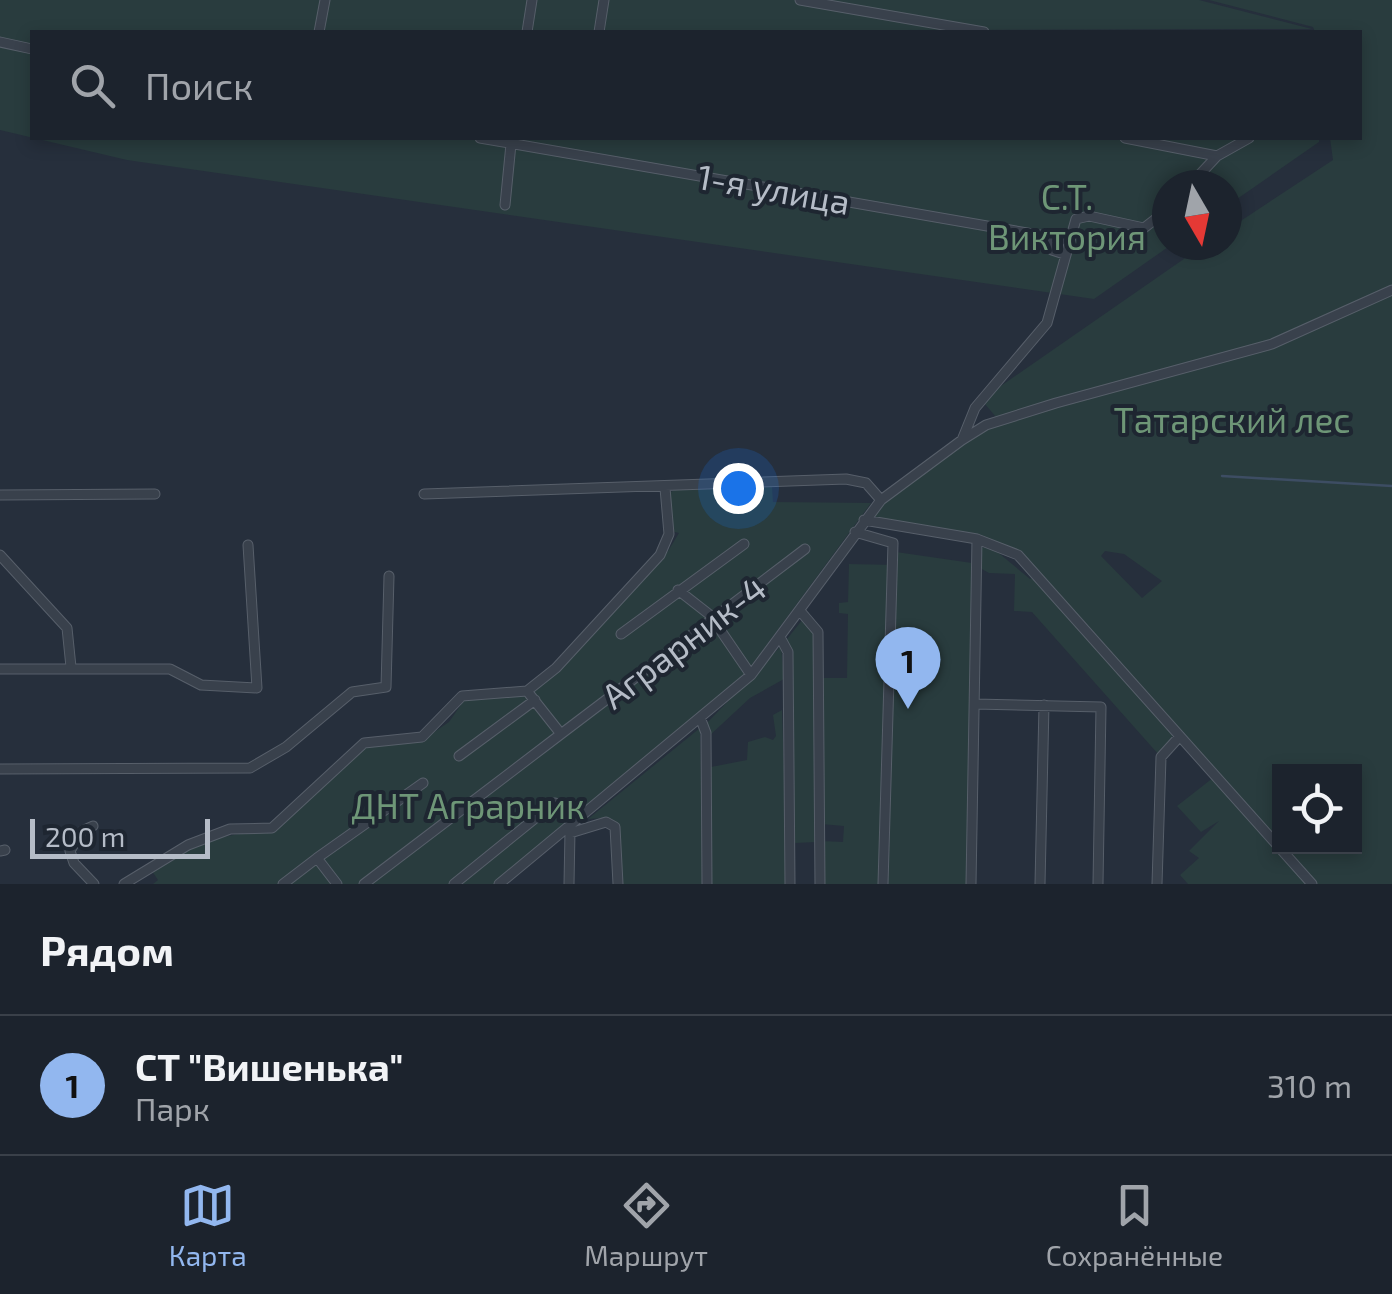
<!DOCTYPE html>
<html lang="ru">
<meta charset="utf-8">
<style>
:root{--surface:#1c232d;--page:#292f39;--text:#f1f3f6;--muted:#a0a4aa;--line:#3a4049;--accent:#92b7ef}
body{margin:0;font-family:"Exo 2",sans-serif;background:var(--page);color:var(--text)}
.controls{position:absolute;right:30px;bottom:30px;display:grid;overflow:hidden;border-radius:0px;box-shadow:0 5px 15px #0003}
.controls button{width:90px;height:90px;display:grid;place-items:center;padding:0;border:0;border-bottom:2px solid var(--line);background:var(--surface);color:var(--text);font:50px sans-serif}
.compass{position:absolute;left:1152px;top:170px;width:90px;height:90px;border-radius:50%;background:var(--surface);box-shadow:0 5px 15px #0003;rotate:171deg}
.scale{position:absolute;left:30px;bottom:25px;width:180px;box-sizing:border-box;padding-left:10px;border:5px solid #b5bcc7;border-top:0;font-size:28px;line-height:35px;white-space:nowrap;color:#b5bcc7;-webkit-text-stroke:8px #1e2631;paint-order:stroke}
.you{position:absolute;left:738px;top:488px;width:35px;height:35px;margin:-25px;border:8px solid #fff;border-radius:50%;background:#1a73e8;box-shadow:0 0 0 15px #1a73e833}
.badge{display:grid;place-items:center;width:65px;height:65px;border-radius:50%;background:var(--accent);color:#111;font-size:32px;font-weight:700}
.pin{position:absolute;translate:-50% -82px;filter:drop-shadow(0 2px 5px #0008)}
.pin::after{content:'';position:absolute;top:52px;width:35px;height:30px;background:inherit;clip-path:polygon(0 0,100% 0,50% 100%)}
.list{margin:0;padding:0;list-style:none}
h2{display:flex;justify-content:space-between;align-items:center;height:130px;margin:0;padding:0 40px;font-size:42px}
h2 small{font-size:32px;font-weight:400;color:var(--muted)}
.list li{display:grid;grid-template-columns:65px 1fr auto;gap:30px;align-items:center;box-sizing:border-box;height:140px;padding:0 40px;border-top:2px solid var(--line)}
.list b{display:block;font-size:38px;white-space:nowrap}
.list p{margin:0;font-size:32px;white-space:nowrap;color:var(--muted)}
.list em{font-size:32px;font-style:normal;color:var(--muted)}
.icon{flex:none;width:55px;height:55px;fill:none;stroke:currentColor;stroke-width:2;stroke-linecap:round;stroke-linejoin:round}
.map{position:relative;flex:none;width:1392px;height:884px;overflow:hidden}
.search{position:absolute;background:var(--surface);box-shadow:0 5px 15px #0003;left:30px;right:30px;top:30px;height:110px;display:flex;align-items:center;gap:25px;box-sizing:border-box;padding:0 35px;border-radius:0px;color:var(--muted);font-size:38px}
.sheet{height:270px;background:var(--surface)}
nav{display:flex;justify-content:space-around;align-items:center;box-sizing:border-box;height:140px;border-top:2px solid var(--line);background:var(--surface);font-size:28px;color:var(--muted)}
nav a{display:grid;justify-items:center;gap:5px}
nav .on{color:var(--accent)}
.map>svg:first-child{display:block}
.green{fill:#293c3e;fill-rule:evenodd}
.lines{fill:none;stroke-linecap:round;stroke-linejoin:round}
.stream{stroke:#3d4d63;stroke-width:2.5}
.minor-casing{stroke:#575f6a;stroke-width:11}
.minor{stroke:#39414c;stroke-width:9}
.labels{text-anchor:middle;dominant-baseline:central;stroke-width:8;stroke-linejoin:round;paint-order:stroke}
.street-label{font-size:35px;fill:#b5bcc7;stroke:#1e2631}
.park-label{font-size:35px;fill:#6e9677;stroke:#1e2631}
</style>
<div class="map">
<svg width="1392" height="884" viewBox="0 0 1392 884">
<rect width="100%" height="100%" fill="#262f3c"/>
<!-- green -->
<path class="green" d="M0,0h1199l113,29 -1280,3v106h1287v4l-92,64v-21h-60v60h4l-77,54 -967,-139 -127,-30z
M1209,0h183v884h-204l-8,-9 19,-17 -10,-7 30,-30 -18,11 -24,-26 41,-32 -132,-151 -73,-73 -23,-11 -115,-22c7,-26 99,-84 126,-94l-16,-19 10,-14 209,-145h23v-15l106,-70 -3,-22h30v-106h-45l-2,-5zM1105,551l19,3 38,27 -20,17 -41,-42zM1280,772h74v74h-74z
M772,487l1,15 98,1 -128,174 -249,207h-341l5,-4 -6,-9c42,-28 72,-39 123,-40l91,-86 55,-4 28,-19 16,-23 61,-4 142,-144 11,-18 -8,-2 -2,-38 7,-4z
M989,545l41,34 3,-2 141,157 -15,21 -127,-143 -18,-1 1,-37 -26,-1 -9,-5 2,-20z
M896,552l76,11 -4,321h-148l1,-43 22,1 1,-16 -23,-2 -1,-146h27l1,-64 -9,-1v-10l9,-1 1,-38 46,1z
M803,619l11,15 3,208 -23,1 -7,-204z
M781,646l3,33 -34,19 -42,39 -1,-14z
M782,710l6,174h-79l2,-117 36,-7 1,-18 17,-5 8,3 3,-4 -3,-21z
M700,728l3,156h-82l-1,-57 -16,-9 -16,1z"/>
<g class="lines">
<!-- stream -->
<path class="stream" d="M1222,476l170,10"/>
<!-- minor casing -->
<g class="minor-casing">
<path id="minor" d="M800,0l184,32
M319,32l6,-32
M527,32l5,-32
M599,32l5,-32
M0,42l32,7
M480,138l588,102
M1125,138l92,18
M1190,185l27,-29 32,-18
M505,205l6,-61
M1041,235l11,15 12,4
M962,440l13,-32 72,-85 29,-104 13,-3 55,12 23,-18
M424,494l422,-15 20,4 15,17
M0,495l155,-1
M864,520l113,19 41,16 294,329
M855,532l38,11 -10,341
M0,555l67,73 4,39
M678,590l32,25 41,60
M801,612l17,20 2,252
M621,634l123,-90
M781,639l7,13 2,232
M0,669h170l31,16 56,3 -9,-143
M975,704l126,3 -3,177
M701,720l5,13 1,151
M561,734l244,-185
M459,756l76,-56
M0,769l250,-1 36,-21 66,-55 34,-5 3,-111
M93,826l-11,5 -12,20 4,12 20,21
M570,833l36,-11 9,5 3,57
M0,851l5,-1
M317,858l106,-75
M124,884l64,-39 42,-16 42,-1 92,-85 58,-6 40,-41 65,-5 29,-23 104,-113 9,-21 -4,-46
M283,884l34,-26 20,26
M364,884l197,-150 -34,-43
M454,884l100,-81 5,1 12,20
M499,884l252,-209 130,-175 81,-60 24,-15 70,-22 216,-59 120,-54
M569,884l1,-53
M971,884l6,-345
M1040,884l4,-179
M1157,884l4,-127 19,-21"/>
</g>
<!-- minor -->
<use href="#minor" class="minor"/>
</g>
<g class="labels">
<!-- street labels -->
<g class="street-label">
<text transform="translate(774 188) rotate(10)">1-я улица</text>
<text transform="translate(683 641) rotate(-37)">Аграрник-4</text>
</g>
<!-- park labels -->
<g class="park-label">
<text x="1067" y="196">С.Т.<tspan x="1067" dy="40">Виктория</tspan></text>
<text x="1232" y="419">Татарский лес</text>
<text x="468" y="805">ДНТ Аграрник</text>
</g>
</g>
</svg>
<div class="controls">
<button><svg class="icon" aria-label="locate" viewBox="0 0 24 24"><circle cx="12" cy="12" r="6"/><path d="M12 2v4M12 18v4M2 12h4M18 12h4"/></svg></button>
</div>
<svg class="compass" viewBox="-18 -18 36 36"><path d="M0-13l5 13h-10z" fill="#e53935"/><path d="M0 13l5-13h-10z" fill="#a0a4aa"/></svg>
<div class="scale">200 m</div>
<div class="you"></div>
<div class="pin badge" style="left:908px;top:709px">1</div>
<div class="search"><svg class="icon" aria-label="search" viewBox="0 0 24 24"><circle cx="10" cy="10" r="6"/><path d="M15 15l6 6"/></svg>Поиск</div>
</div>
<section class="sheet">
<h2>Рядом<small></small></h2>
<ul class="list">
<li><span class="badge">1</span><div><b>СТ &quot;Вишенька&quot;</b><p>Парк</p></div><em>310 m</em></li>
</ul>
</section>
<nav>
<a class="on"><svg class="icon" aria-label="map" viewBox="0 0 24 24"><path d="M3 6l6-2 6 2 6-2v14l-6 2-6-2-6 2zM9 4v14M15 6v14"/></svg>Карта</a>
<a><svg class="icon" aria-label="directions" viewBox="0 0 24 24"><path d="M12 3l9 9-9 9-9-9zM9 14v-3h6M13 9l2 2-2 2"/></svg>Маршрут</a>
<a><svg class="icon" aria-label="saved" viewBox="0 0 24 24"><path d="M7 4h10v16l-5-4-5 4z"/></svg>Сохранённые</a>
</nav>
